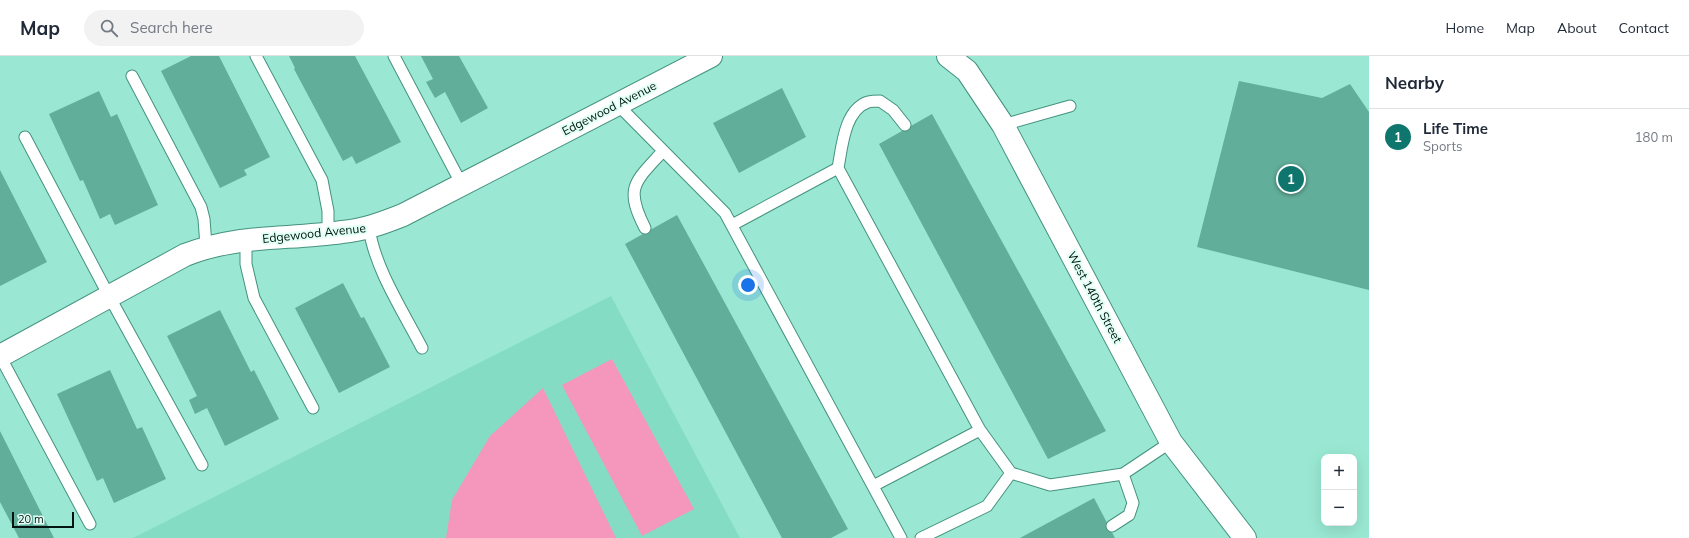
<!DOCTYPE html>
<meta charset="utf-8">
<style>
:root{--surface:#fff;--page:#f2f2f3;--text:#1f2937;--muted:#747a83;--line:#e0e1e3;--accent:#0f766e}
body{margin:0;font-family:Mulish,sans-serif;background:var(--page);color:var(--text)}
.controls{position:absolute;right:12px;bottom:12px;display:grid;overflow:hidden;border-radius:8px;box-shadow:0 4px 16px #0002}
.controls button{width:36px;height:36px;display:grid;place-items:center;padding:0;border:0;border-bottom:1px solid var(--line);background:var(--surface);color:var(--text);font:20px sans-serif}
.scale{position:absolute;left:12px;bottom:10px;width:62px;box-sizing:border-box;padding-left:4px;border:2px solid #001510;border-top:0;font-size:11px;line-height:14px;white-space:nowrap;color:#001510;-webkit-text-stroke:3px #e1fff5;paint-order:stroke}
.you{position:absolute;left:748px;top:229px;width:14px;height:14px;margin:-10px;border:3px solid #fff;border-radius:50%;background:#1a73e8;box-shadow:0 0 0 6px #1a73e833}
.badge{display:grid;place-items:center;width:26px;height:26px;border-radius:50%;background:var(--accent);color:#fff;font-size:13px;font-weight:700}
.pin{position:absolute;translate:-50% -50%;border:2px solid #fff;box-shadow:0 1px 4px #0006}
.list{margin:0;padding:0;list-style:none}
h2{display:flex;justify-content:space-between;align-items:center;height:52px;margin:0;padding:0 16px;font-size:17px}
h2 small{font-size:13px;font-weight:400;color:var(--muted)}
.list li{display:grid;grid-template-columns:26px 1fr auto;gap:12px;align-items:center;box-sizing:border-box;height:56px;padding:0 16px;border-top:1px solid var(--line)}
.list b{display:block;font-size:15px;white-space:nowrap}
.list p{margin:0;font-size:13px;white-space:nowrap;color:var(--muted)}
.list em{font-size:13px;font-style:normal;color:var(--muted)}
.icon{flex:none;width:22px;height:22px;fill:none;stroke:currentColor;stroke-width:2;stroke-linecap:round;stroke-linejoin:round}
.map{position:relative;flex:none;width:1369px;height:482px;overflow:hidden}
header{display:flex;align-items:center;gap:24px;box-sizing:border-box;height:56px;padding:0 20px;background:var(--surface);border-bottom:1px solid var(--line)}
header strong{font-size:19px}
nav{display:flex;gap:22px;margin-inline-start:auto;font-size:14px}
.search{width:280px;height:36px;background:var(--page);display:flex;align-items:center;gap:10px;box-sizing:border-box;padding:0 14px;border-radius:22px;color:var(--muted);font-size:15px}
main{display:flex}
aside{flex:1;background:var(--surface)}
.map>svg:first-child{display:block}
.built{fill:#85dcc5}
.green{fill:#f596bc}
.building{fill:#61ae9a}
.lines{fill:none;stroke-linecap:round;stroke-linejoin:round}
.service-casing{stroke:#44927e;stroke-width:13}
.minor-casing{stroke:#44927e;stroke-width:24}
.service{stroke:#fff;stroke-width:11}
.minor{stroke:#fff;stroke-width:22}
.labels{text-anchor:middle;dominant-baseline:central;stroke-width:4;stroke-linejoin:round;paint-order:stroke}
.street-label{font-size:12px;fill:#001510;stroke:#e1fff5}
</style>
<header>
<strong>Map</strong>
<div class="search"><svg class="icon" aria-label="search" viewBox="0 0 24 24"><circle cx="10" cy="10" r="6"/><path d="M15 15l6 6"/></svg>Search here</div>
<nav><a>Home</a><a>Map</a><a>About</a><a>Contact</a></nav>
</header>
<main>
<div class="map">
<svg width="1369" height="482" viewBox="0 0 1369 482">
<rect width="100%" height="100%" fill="#9ae8d3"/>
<!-- built -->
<path class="built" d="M611,240l129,242h-607z"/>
<!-- green -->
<path class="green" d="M612,303l82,150 -52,27 -80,-151z
M543,332l73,150h-170l6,-38 38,-64z"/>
<!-- building -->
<path class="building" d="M191,0h28l51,101 -26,13 3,5 -27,13 -59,-117z
M289,0h66l46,86 -45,22 -4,-8 -9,5 -49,-92 1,-1z
M421,0h38l29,52 -27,15 -16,-31 -10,6 -9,-16 7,-3z
M1239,25l83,17 28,-14 19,28v178l-172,-43z
M782,32l24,49 -67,36 -26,-50z
M99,35l12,26 6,-3 41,91 -43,20 -5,-11 -10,5 -17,-39 -3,1 -31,-67z
M932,58l174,317 -58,28 -169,-315z
M0,114l47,92 -47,24z
M677,159l171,314 -17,9h-49l-157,-294z
M343,227l18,35 3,-1 26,50 -51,26 -44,-85z
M220,254l31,62 3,-2 25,49 -54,27 -18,-38 -12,6 -6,-14 8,-4 -30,-60z
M110,314l27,59 5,-2 24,52 -52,24 -11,-25 -6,3 -40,-87z
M0,375l54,107h-35l-19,-36z
M1094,442l21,40h-95z"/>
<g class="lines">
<!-- service casing -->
<g class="service-casing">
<path id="service" d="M256,0l66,124 6,31v23
M394,0l68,129
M132,20l69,131 3,12 2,27
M617,48l108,109 176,325
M1003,69l67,-19
M25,81l84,159 93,169
M838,112c4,-20 6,-58 30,-66 4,-1 9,-1 12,-1l13,9 12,15
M732,169l106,-57 142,262 31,43 -24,33 -66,32
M369,172c6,41 34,83 53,120
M645,172c-21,-41 -10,-46 18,-77
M246,184v24l8,34 59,110
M0,300l90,168
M1011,417l39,12 73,-11 48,-32
M873,430l107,-56
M1112,470l17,-11 4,-12 -10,-29"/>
</g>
<!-- minor casing -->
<g class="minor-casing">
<path id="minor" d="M948,0l19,15 36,54 168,317 74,96
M0,300l185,-101c53,-21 101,-15 157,-23 22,-2 41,-9 61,-17l308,-159"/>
</g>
<!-- service -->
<use href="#service" class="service"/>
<!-- minor -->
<use href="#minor" class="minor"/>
</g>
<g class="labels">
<!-- street labels -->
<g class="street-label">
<text transform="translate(609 52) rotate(-27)">Edgewood Avenue</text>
<text transform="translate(314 177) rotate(-6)">Edgewood Avenue</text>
<text transform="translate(1095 241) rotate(62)">West 140th Street</text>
</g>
</g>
</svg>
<div class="controls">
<button>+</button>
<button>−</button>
</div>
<div class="scale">20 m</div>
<div class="you"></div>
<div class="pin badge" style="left:1291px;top:123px">1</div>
</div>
<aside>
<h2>Nearby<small></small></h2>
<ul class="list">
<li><span class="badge">1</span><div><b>Life Time</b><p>Sports</p></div><em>180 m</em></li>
</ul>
</aside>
</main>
